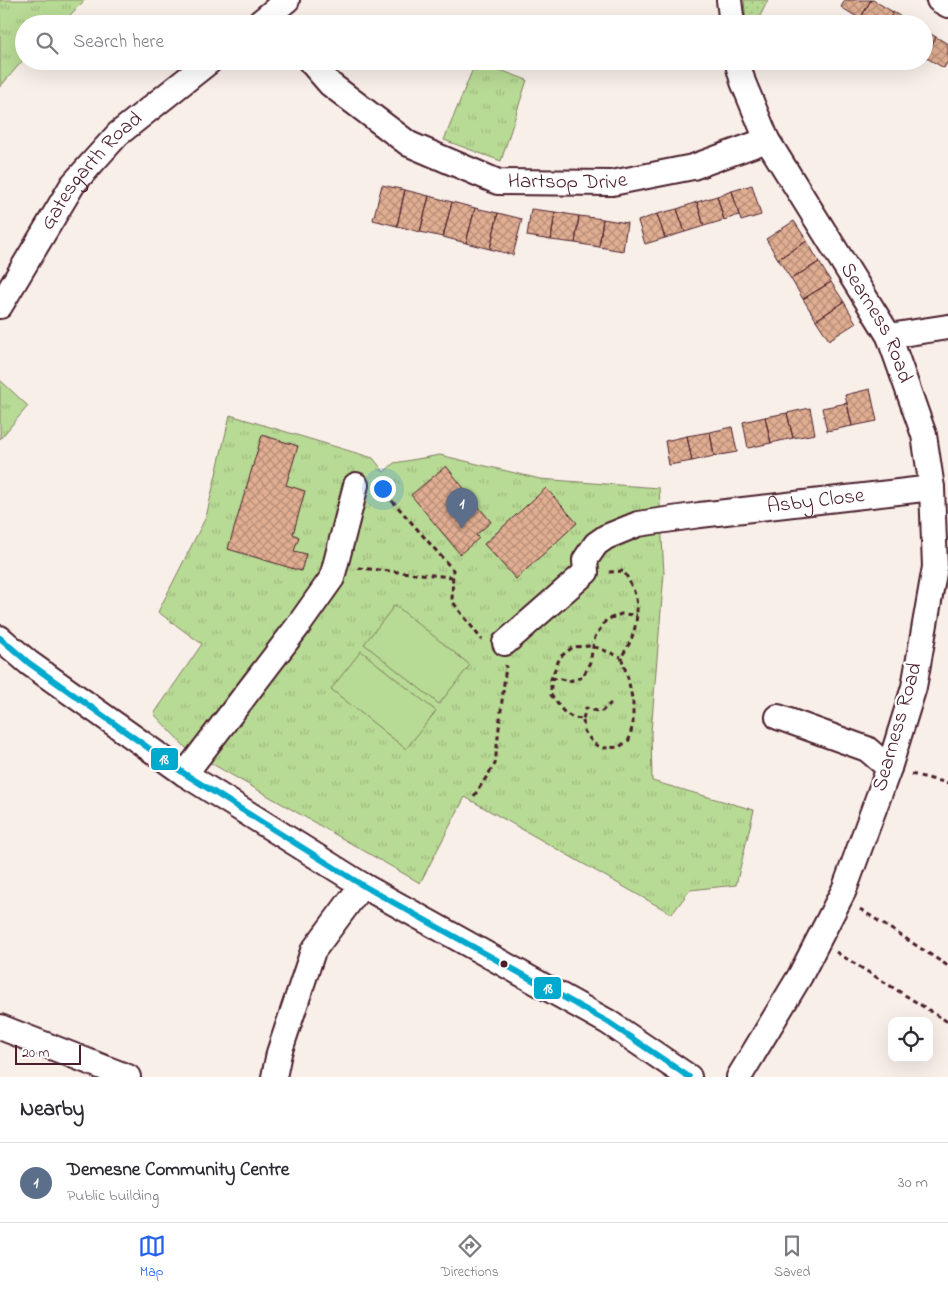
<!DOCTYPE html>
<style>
:root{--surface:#fff;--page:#f7f7f7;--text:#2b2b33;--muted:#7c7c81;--line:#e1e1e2;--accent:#2563eb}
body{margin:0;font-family:"Indie Flower",sans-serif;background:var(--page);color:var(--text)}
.controls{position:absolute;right:15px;bottom:15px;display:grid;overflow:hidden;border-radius:10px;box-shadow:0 5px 20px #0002}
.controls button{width:45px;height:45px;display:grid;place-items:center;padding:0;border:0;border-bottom:1px solid var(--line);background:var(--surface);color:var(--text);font:25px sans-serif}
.scale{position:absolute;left:15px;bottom:12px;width:66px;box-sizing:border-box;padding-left:5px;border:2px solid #4a1f2b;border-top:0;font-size:14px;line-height:18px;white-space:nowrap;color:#4a1f2b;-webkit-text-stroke:4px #fff;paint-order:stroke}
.you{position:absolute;left:382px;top:488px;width:18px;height:18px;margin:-12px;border:4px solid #fff;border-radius:50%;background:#1a73e8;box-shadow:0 0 0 8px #1a73e833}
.badge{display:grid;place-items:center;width:32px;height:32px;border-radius:50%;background:var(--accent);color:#fff;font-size:16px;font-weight:700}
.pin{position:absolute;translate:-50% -41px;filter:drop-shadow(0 1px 2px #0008)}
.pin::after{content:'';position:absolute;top:26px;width:18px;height:15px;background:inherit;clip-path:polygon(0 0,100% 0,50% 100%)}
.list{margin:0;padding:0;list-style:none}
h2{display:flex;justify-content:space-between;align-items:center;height:65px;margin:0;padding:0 20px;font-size:21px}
h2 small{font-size:16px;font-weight:400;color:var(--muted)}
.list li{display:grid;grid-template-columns:32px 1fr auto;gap:15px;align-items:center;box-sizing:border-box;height:80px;padding:0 20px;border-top:1px solid var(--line)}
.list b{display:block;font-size:19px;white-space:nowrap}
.list p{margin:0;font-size:16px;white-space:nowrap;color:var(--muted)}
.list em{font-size:16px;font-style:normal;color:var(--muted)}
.icon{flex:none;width:28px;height:28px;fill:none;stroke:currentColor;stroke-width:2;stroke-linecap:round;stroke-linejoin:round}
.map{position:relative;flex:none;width:948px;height:1077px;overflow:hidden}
.search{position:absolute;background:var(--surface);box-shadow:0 5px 20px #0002;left:15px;right:15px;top:15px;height:55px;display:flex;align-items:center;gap:12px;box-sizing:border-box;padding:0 18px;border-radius:28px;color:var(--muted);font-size:19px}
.sheet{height:145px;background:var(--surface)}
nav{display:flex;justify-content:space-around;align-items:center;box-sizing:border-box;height:70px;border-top:1px solid var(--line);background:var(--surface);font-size:14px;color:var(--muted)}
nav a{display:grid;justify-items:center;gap:2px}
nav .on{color:var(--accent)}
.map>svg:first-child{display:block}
.grass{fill:url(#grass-dots);stroke:#807c60}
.park{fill:url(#park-tufts);stroke:#807c60}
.pitch{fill:#b7da94;stroke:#807c60}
.building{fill:url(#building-cross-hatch);stroke:#4a1f2b}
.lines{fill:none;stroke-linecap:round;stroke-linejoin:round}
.minor-casing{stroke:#4a1f2b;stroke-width:28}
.path{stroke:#4a1f2b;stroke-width:3;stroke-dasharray:5 4;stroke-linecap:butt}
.minor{stroke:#fff;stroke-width:24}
.bus-1-casing{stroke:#fff;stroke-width:10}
.bus-1{stroke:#00a9ce;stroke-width:6}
.bus-dot{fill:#4a1f2b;stroke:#fff;stroke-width:2}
.labels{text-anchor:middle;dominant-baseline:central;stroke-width:4.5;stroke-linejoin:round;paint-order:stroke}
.street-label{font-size:21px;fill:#4a1f2b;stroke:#fff}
.line-badge{stroke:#fff;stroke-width:2}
.badge-label{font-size:14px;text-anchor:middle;font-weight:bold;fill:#fff}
</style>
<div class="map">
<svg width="948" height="1077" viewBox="0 0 948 1077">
<defs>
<pattern id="grass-dots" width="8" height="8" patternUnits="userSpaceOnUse" patternTransform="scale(1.25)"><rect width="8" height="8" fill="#b7da94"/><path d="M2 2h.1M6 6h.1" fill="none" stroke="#9fbb80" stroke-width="1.8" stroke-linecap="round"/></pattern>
<pattern id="park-tufts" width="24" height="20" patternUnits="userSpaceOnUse" patternTransform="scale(1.25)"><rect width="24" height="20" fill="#b7da94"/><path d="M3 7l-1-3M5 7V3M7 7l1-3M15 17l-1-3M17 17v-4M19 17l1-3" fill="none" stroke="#9fbb80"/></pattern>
<pattern id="building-cross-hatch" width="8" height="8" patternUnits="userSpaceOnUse" patternTransform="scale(1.25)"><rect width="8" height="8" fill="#e0ae92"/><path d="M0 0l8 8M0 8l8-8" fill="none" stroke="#b88d77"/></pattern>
</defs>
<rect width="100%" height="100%" fill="#f9efe9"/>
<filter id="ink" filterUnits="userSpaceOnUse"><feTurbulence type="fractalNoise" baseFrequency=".02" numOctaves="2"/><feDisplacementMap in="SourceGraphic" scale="10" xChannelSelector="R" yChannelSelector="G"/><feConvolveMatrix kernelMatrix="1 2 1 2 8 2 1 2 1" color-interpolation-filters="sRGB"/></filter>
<g filter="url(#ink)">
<!-- grass -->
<path class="grass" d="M744,0h24l-12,24h-10z"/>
<!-- park -->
<path class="park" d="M0,0h85l-24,24h-37v35l-24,28z
M476,61l51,19 -26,81 -57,-21z
M0,380l28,26 -28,33z
M230,415l143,43 11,14 10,-9 46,-8 100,24 119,9 5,85 -13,159 1,49 102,29 -18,75 -46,5 -18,24 -207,-117 -45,86 -232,-133 -34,-36 48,-70 -44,-32 48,-95z"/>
<!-- pitch -->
<path class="pitch" d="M395,605l75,60 -31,39 -75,-60z
M361,651l75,60 -30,38 -75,-60z"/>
<!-- building -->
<path class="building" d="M845,0h26l-11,19 -19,-12z
M871,0h2l20,12 -6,12h-20l-7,-5z
M893,12l20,12h-26z
M924,30l12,7 -11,20h-1z
M936,37l12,7v17l-4,7 -19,-11z
M382,185l23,5 -8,36 -24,-6z
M752,185l9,30 -20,6 -9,-30z
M405,190l24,6 -9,36 -23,-6z
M732,191l7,24 -15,5 -7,-24z
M429,196l23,6 -9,35 -23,-5z
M717,196l7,24 -20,6 -7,-24z
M452,202l23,6 -9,35 -23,-6z
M697,202l7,24 -19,6 -8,-23z
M475,208l23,5 -8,36 -24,-6z
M531,209l24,3 -4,28 -24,-4z
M677,209l8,23 -20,6 -8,-24z
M555,212l24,4 -4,27 -24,-3z
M498,213l24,6 -9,36 -23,-6z
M657,214l8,24 -20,6 -7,-23z
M579,216l24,3 -4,28 -24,-4z
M603,219l24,4 -4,28 -24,-4z
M794,221l13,20 -29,18 -12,-20z
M807,241l12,21 -28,17 -13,-20z
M819,262l12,20 -28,17 -12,-20z
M831,282l13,20 -28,18 -13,-21z
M844,302l12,21 -27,17 -13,-20z
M870,389l7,32 -25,5 -7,-31z
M847,403l5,23 -25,5 -5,-23z
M810,408l5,26 -22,4 -6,-25z
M787,413l6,25 -22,5 -6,-26z
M765,417l6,26 -23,5 -5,-26z
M732,427l5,25 -23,4 -4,-24z
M710,432l4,24 -22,5 -5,-25z
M262,435l36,11 -12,39 19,6 -12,43 6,3 -5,14 12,3 -5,17 -73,-22z
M687,436l5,25 -23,4 -4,-24z
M446,466l45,56 -15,13 3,3 -19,16 -49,-59z
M546,488l31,35 -61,56 -32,-35z"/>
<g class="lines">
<!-- minor casing -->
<g class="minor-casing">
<g id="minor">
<path d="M729,0l3,24"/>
<path d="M939,0l9,5"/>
<path d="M258,24l29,-24"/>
<path id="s1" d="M310,61l20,23 79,60 89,38 114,1 81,-16 74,-27"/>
<path id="s2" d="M737,61l6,21 24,58 122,196 35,99 8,53 3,79 -21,120 -25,81 -45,122 -44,86 -61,101"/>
<path id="s3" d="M0,306l73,-122 45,-50 92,-73"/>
<path d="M889,336l59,-9"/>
<path d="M0,638l29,25 156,111 177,111 246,137 81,55"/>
<path id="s4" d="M505,643l81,-71 -1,-12 11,-16 10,-7 32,-13 62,-9 232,-27"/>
<path d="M778,717l89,32 22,19"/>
<path d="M185,774l113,-148 34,-48 24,-93"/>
<path d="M0,1027l128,50"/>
<path d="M274,1077l5,-24 34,-102 49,-66"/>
</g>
</g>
<!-- path -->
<path class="path" d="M379,488l18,18 56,64 -1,31 30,39
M358,568l94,9
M609,572l15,-1c3,6 6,12 9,18 9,21 2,50 -12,68l7,21 5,25v20l-4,17 -10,7 -16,1 -9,-4 -10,-13 -1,-12 -10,-1 -10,-7 -12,-16v-16l9,-22 13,-10 15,-1 10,2 23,9
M551,679l6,-1 12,3 14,-4 7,-15 5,-25 11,-17 15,-6 16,1
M583,719l3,-11 15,4 10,-9
M911,774l37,9
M474,796l21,-32 11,-99
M860,909l88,57
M836,952l112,70"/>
<!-- minor -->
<use href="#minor" class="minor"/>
<!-- bus-1 casing -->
<g class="bus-1-casing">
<path id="bus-1" d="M0,638l29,25 156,111 177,111 246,137 81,55"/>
</g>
<!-- bus-1 -->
<use href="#bus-1" class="bus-1"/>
</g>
</g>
<!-- markers -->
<circle class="bus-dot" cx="504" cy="964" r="4.5"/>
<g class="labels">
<!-- street labels -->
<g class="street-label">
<text stroke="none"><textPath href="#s3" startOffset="164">Gatesgarth Road</textPath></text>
<text stroke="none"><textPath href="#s1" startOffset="296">Hartsop Drive</textPath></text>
<text stroke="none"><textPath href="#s2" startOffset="298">Searness Road</textPath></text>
<text stroke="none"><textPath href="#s4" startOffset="365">Asby Close</textPath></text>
<text transform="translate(898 727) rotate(-74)">Searness Road</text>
</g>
</g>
<g class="line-badge">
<rect x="150" y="747" width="29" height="24" rx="5" fill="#00a9ce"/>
<rect x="533" y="976" width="29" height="24" rx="5" fill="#00a9ce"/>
</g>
<g class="badge-label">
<text x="164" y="764">18</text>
<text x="548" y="993">18</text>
</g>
</svg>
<div class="controls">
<button><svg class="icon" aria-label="locate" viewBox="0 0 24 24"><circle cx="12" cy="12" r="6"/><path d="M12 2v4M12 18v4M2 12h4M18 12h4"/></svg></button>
</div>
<div class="scale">20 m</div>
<div class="you"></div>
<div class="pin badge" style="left:462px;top:529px;background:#5c6f8a">1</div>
<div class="search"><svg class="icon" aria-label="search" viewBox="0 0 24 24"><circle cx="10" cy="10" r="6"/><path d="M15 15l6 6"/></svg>Search here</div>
</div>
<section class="sheet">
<h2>Nearby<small></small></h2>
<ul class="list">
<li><span class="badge" style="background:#5c6f8a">1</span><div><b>Demesne Community Centre</b><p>Public building</p></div><em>30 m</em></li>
</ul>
</section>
<nav>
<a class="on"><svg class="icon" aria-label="map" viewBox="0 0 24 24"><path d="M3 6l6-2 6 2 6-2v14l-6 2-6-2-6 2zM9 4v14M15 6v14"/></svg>Map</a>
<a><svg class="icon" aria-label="directions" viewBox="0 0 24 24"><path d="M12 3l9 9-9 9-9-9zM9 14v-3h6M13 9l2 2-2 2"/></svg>Directions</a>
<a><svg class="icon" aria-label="saved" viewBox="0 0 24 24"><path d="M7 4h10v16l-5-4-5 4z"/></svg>Saved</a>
</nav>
